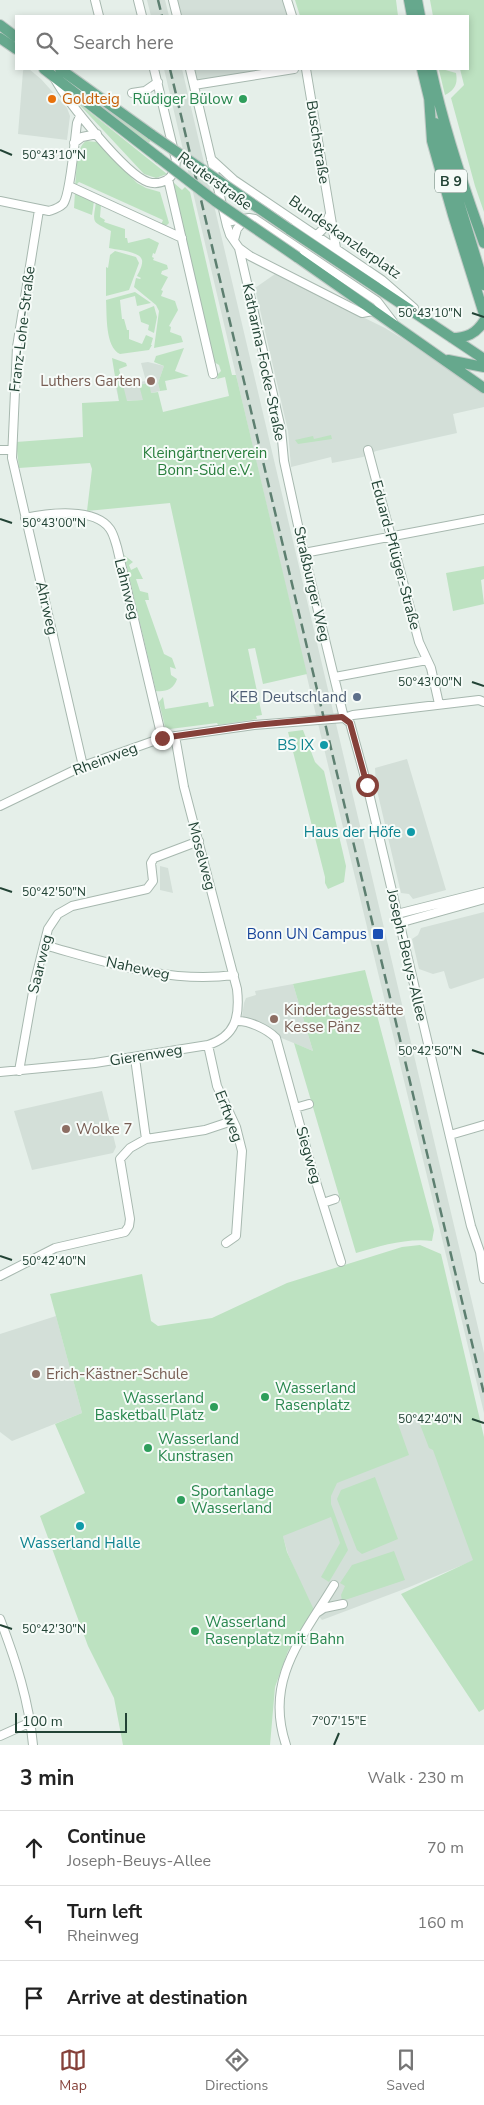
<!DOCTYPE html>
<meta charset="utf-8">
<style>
:root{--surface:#fff;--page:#f2f2f2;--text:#222;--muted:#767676;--line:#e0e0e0;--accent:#854039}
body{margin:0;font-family:"Nunito Sans",sans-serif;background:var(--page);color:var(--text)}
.scale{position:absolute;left:15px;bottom:12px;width:112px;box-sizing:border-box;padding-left:5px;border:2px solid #224335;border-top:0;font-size:14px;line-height:18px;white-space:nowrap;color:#224335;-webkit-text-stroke:4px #f6fbf8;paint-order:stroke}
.stop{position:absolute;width:15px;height:15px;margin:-11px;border:4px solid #854039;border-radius:50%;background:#fff}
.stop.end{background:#854039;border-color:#fff;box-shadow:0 1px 5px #0008}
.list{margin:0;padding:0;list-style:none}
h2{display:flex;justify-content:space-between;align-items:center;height:65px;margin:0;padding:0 20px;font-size:21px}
h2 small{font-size:16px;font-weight:400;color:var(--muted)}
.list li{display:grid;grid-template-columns:32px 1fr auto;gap:15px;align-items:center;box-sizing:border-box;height:75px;padding:0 20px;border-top:1px solid var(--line)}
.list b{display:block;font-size:19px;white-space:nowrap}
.list p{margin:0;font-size:16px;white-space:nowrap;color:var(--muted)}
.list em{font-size:16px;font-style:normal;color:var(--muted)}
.icon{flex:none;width:28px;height:28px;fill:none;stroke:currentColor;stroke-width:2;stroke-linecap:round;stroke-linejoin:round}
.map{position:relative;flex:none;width:484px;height:1745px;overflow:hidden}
.search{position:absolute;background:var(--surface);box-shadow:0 2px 8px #0003;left:15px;right:15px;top:15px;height:55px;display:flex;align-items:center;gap:12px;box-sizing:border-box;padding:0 18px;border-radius:0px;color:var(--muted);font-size:19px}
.sheet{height:290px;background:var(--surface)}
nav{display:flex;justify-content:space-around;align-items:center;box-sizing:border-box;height:70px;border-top:1px solid var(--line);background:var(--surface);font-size:14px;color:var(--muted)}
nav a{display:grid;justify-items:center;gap:2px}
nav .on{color:var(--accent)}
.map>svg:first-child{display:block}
.built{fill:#d3dfd8}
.green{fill:#bde2c1}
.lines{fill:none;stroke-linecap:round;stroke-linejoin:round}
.minor-casing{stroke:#a7b8af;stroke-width:10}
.major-casing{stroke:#c1cac6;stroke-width:12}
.minor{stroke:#fff;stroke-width:8}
.major{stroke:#66a88d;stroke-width:10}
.rail{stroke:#5d7f70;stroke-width:2.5;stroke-dasharray:10 5;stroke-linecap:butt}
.major-bridge-casing{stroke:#c1cac6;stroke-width:12;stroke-linecap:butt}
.major-bridge{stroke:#66a88d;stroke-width:10}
.route{stroke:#854039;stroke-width:6}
.ticks{fill:none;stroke:#224335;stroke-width:2}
.food-dot{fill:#e8710a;stroke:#f6fbf8;stroke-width:2}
.leisure-dot{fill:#2e9e5b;stroke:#f6fbf8;stroke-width:2}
.education-dot{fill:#8d6e63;stroke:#f6fbf8;stroke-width:2}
.service-dot{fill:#5c6f8a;stroke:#f6fbf8;stroke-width:2}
.culture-dot{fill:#0f9aa8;stroke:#f6fbf8;stroke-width:2}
.transit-dot{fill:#1a4fb4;stroke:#f6fbf8;stroke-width:2}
.labels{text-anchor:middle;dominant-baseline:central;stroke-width:4;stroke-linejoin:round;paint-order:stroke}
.shield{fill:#f6fbf8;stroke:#627a70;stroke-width:1}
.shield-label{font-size:14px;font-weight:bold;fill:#224335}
.food-label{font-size:15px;fill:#c56008;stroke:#f6fbf8;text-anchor:start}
.leisure-label{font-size:15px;fill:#27864d;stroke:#f6fbf8;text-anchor:start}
.street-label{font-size:15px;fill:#224335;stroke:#f6fbf8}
.education-label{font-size:15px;fill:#785e54;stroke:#f6fbf8;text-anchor:start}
.park-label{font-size:15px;fill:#287e3c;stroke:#f6fbf8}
.service-label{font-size:15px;fill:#4e5e75;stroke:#f6fbf8;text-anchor:end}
.culture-label{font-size:15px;fill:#0d838f;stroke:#f6fbf8;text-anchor:end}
.transit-label{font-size:15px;fill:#164399;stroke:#f6fbf8;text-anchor:end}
.ticks-label{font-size:12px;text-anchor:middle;fill:#224335;stroke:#f6fbf8;stroke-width:4;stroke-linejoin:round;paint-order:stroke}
</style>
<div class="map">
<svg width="484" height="1745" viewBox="0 0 484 1745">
<rect width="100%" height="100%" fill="#e5efe9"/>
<!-- built -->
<path class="built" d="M147,0h18l4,16h-18z
M176,0h114l5,16h-114z
M24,69h5l12,10 26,29 3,8 -3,24 -49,-6 5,-63z
M164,69h18l302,1284v60l-169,-702z
M194,69h77l-74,11z
M275,274l110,54 18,11 81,55v13l-31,7 4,19 -81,18 -13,6 -31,6 -1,-6 -40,10 -3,-36 -33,-143z
M148,362l16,4 -6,17 2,8 -9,2v7l-32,1 -4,-18 23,-3 1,2 7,-1 -5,-18z
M407,759l39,131 -33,9 -4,-5 -8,-1 -25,-107 -1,-18z
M160,866l8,2 5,25 -13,-3z
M484,912v66l-33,11 -2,-1 -5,-17 -11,3 -14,-5 -7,-30 6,-4 3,-7z
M293,984l20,67 -34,-14 -1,-4 -36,-16 2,-14 2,-5 10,-3 -1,-4z
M102,1091l14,56 -3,6 -81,17 -18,-59z
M56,1316l26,97 -70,28 -12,-9v-98z
M424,1368l58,189 -75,31 -85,32 -11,-13 -23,-53 -13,-45 82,-123z"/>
<!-- green -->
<path class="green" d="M295,0h101l2,16h-98z
M430,0h54v212l-9,-26 -24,-88 13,-13 -4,-16h8v-53h-35z
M442,69l14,4c2,11 -1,17 -11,22l-6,-25z
M67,78l85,61 -4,5 -82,-64z
M76,101l91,73 -11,4 -12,-4z
M86,141l11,1 40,41 9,5 14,4 9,31 -2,2h-6l2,-5 -84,-38 -4,4c2,-12 0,-38 11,-45z
M174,183l8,7 3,-3 5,5 42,183h4l71,299 -44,10 -8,-36 -7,1 14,66 -6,1 1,3 -39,6 -1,-2 -47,6 -5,-2 -6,-25 4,-5 2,12 43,-7 1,5 5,-1 -44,-203 -83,8 5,-42 -2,-6 -71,5 -3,-26 67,-5 -1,-34 37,-2 -7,-43 14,5 1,3 -8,3 8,32 16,-1 -4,-15 10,-2 2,10 7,-1 5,20 66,-16 -4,-19 -8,2 1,-5 3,-3 -2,-6 -5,-3 -42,-177z
M75,192l19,9 -2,14 -18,-7z
M96,202l5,3 -1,12 5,3 -1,2 21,7v9h2l1,5 21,-5 10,5 -4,11 -2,-1 -1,4 2,1 -1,2 14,5 1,4 -6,2 -1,3 7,3 -7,13 2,1 -2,5 14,5 3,9 -9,16 2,1 -1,5 11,4 2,6 -29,6 5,-37 -3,-6 -22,-18 2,-9 4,1 1,-1 -4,-2c2,-4 6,-11 5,-16 -2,-9 -26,-10 -33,-12l2,-17c-20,-10 -18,-7 -15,-29z
M115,251l21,6 3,6 -10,27 -23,6v-29l2,1 2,-13z
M135,292l16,11 -14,3 -2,-10 -15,4 2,19h2l3,11h2v9l13,5 4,-9 7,3 -2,7h1l-3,5 -29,4c-15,-7 -13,-39 -14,-54z
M154,306l3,11 -3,16 -6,-3 1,-5 -8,-3 -2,-10z
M184,348l-9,23 14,5 -24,5 2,9 -7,1 -2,-8 6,-17 -10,-4 2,-6z
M331,435l1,4 -34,5 -3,-4 18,-4 1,3z
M124,555l9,7 -4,3 2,5 6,-3 6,12h-7l4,12 8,2 1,7h-4l19,54 8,4 4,11 -6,-2 1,8 6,4c-3,10 -11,13 -21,12z
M484,566v13l-3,1 3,24 -31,7 -7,-38z
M303,730l12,32 9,9 22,95 -2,16 -16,7 -3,-6v-6l-37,-145z
M365,970l69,260 -2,11c-26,-3 -51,5 -76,12l-62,-210 19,8 -20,-67z
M420,1245l21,9 43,183v272l-5,3 -78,-118 72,-34 -40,-110 -4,-2 -13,-34 -19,7 12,34 -72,28 -6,13v8l17,46 -19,32 -8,-5 19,-34 -9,-26 -48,19 4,16 27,58 -26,41 -13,36 -5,58h-147l-9,-47 -26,-52 -48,-130 45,-23 -30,-69 27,-11 -32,-119 92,-20 9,47 7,5 54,-8 75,-35 115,-36z
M375,1477l23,62 -36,15 -5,-4 -20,-51 4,-9z
M394,1551l11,29 -63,21 -1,-6 4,-9 -5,-3 12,-18z"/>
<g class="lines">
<!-- minor casing -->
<g class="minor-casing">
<path id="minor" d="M95,0l4,16
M138,0l4,16
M173,0l4,16
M287,0l5,16
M190,69l37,157 3,9 9,13 11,8 112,57 11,-2
M306,69l30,179
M55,79c12,22 70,95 93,103 6,2 13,1 19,-2 7,-5 9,-12 9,-20l-22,-91
M194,85l100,-16
M132,93l13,-2 13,-9
M74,143l8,-6 15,-3
M211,159l23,21 148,100 32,28
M168,179l45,195
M69,186l113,52
M0,201l49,10c6,-2 10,-3 14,-7 7,-8 12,-66 14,-81l3,-7
M39,210l-22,137 -5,111 71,308
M226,222l23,-4 6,1 122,82 16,21
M317,235l9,-9 3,-10
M234,240l3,-11 8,-10
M239,248l42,181 3,32 20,92 40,165
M0,450h11
M368,450l51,192 12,26 8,36
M25,518c23,-5 70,-11 85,11 4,6 5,12 7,18l45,191
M304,553l180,-34
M335,677l92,-17
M344,718l6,5 17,62 104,441 9,26 4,27
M0,806l83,-40 79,-28 92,-13 90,-7 9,-3 126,-15 5,2
M397,914l87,-22
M399,923l85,-24
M44,945c62,17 125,39 190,30
M236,1021c12,-1 31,8 40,17l36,131 29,93
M208,1045l9,41 19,41 6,24 -6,85 -10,7
M19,1071l16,-90 13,-52 10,-15 14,-8 75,-17 6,-8 -2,-18 3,-5 45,-17
M0,1072l95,-9 113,-18c28,-9 32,-29 29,-56l-53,-202 -9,-51
M295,1108l14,-4
M450,1135l34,-10
M146,1139l59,-9 27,-9
M323,1203l12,-4
M0,1276l55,-28 70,-16 4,-6 1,-7 -10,-60 10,-11 16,-9 -11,-81
M318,1612l6,-4 19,-4
M0,1619c16,42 29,82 33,126
M0,1736l31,-14
M286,1745c-22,-65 16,-107 48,-160"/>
</g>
<!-- major casing -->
<g class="major-casing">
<path id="major" d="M409,0l3,16
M417,0l3,16
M0,25l16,12
M0,38l16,11
M44,69l115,89
M60,69l92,66
M422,69l8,33
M431,69c13,59 32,117 53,174
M429,96l3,45 21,74 31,99
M435,123l49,162
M289,229l195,130
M297,257l187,131
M452,338c14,0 24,-4 32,-17
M448,360l36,7"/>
</g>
<!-- minor -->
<use href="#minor" class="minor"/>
<!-- major -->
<use href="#major" class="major"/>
<!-- rail -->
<path class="rail" d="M158,0l4,16
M170,69l314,1325"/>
<!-- major-bridge casing -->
<g class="major-bridge-casing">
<path id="major-bridge" d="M152,135l137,94
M159,158l56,43 82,56"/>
</g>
<!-- major-bridge -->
<use href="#major-bridge" class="major-bridge"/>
</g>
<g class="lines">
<!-- route -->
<path class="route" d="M162,738l92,-13 88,-8 8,6 17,62"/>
</g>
<!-- ticks -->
<path class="ticks" d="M0,150l12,5M472,313l12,4M0,519l12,4M472,682l12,4M0,888l12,4M472,1050l12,4M0,1256l12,4M472,1419l12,4M0,1625l12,4M334,1745l5,-12"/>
<!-- markers -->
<circle class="food-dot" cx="52" cy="99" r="5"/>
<g class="leisure-dot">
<circle cx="243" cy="99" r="5"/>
<circle cx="265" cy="1397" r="5"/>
<circle cx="214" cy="1407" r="5"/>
<circle cx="148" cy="1448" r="5"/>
<circle cx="181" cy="1500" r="5"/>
<circle cx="195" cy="1631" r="5"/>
</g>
<g class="education-dot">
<circle cx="151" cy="381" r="5"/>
<circle cx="274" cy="1019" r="5"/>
<circle cx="66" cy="1129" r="5"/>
<circle cx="36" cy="1374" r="5"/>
</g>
<circle class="service-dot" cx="357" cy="697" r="5"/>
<g class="culture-dot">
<circle cx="324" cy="745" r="5"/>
<circle cx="411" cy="832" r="5"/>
<circle cx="80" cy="1526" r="5"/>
</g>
<rect class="transit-dot" x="372" y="928" width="12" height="12" rx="2.5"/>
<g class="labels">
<!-- shield labels -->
<rect class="shield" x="435" y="169.5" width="32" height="23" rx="4"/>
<g class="shield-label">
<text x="451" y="181">B 9</text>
</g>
<!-- food labels -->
<g class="food-label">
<text x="62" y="99">Goldteig</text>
</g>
<!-- leisure labels -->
<g class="leisure-label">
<text x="233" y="99" text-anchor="end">Rüdiger Bülow</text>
<text x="275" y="1388">Wasserland<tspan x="275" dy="17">Rasenplatz</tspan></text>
<text x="204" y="1398" text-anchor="end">Wasserland<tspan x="204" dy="17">Basketball Platz</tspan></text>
<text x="158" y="1439">Wasserland<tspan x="158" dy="17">Kunstrasen</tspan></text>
<text x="191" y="1491">Sportanlage<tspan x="191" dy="17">Wasserland</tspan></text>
<text x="205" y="1622">Wasserland<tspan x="205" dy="17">Rasenplatz mit Bahn</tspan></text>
</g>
<!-- street labels -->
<g class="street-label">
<text transform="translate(318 142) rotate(81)">Buschstraße</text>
<text transform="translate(215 181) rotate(36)">Reuterstraße</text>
<text transform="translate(345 237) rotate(35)">Bundeskanzlerplatz</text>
<text transform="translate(22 329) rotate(-83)">Franz-Lohe-Straße</text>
<text transform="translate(264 362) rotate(78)">Katharina-Focke-Straße</text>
<text transform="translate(396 555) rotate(75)">Eduard-Pflüger-Straße</text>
<text transform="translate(312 584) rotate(77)">Straßburger Weg</text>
<text transform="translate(127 589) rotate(76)">Lahnweg</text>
<text transform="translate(47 608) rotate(77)">Ahrweg</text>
<text transform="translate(105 759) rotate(-21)">Rheinweg</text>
<text transform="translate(202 856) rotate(75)">Moselweg</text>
<text transform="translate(407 955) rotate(77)">Joseph-Beuys-Allee</text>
<text transform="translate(40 964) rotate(-76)">Saarweg</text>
<text transform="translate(138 968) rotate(12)">Naheweg</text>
<text transform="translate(146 1055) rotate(-9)">Gierenweg</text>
<text transform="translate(229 1116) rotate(69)">Erftweg</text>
<text transform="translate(309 1155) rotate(74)">Siegweg</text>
</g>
<!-- education labels -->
<g class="education-label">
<text x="141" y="381" text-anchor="end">Luthers Garten</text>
<text x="284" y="1010">Kindertagesstätte<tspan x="284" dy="17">Kesse Pänz</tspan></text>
<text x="76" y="1129">Wolke 7</text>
<text x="46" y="1374">Erich-Kästner-Schule</text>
</g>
<!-- park labels -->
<g class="park-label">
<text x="205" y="453">Kleingärtnerverein<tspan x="205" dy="17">Bonn-Süd e.V.</tspan></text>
</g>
<!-- service labels -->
<g class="service-label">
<text x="347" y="697">KEB Deutschland</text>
</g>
<!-- culture labels -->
<g class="culture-label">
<text x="314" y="745">BS IX</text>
<text x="401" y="832">Haus der Höfe</text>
<text x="80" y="1543" text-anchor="middle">Wasserland Halle</text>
</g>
<!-- transit labels -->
<g class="transit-label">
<text x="367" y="934">Bonn UN Campus</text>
</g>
</g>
<g class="ticks-label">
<text x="54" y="159">50°43'10"N</text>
<text x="430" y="317">50°43'10"N</text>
<text x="54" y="527">50°43'00"N</text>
<text x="430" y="686">50°43'00"N</text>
<text x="54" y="896">50°42'50"N</text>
<text x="430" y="1055">50°42'50"N</text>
<text x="54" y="1265">50°42'40"N</text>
<text x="430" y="1423">50°42'40"N</text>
<text x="54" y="1633">50°42'30"N</text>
<text x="339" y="1725">7°07'15"E</text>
</g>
</svg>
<div class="scale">100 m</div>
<div class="stop" style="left:367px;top:785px"></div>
<div class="stop end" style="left:162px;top:738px"></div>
<div class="search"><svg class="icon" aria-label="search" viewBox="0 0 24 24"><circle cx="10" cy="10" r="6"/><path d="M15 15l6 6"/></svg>Search here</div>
</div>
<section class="sheet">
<h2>3 min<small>Walk · 230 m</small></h2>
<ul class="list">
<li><svg class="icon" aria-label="ahead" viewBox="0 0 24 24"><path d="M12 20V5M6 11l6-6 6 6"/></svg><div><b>Continue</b><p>Joseph-Beuys-Allee</p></div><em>70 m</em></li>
<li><svg class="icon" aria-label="left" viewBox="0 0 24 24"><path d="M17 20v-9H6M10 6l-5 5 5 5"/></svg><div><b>Turn left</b><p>Rheinweg</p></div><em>160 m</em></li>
<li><svg class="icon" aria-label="arrive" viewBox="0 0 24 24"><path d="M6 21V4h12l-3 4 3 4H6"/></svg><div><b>Arrive at destination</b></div></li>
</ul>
</section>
<nav>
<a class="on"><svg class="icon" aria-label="map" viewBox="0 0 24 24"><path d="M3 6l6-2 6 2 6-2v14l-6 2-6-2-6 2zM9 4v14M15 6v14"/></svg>Map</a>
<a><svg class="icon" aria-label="directions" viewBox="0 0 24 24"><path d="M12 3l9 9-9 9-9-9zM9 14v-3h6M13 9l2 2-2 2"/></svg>Directions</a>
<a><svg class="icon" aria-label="saved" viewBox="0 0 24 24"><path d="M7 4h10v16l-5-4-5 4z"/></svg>Saved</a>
</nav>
